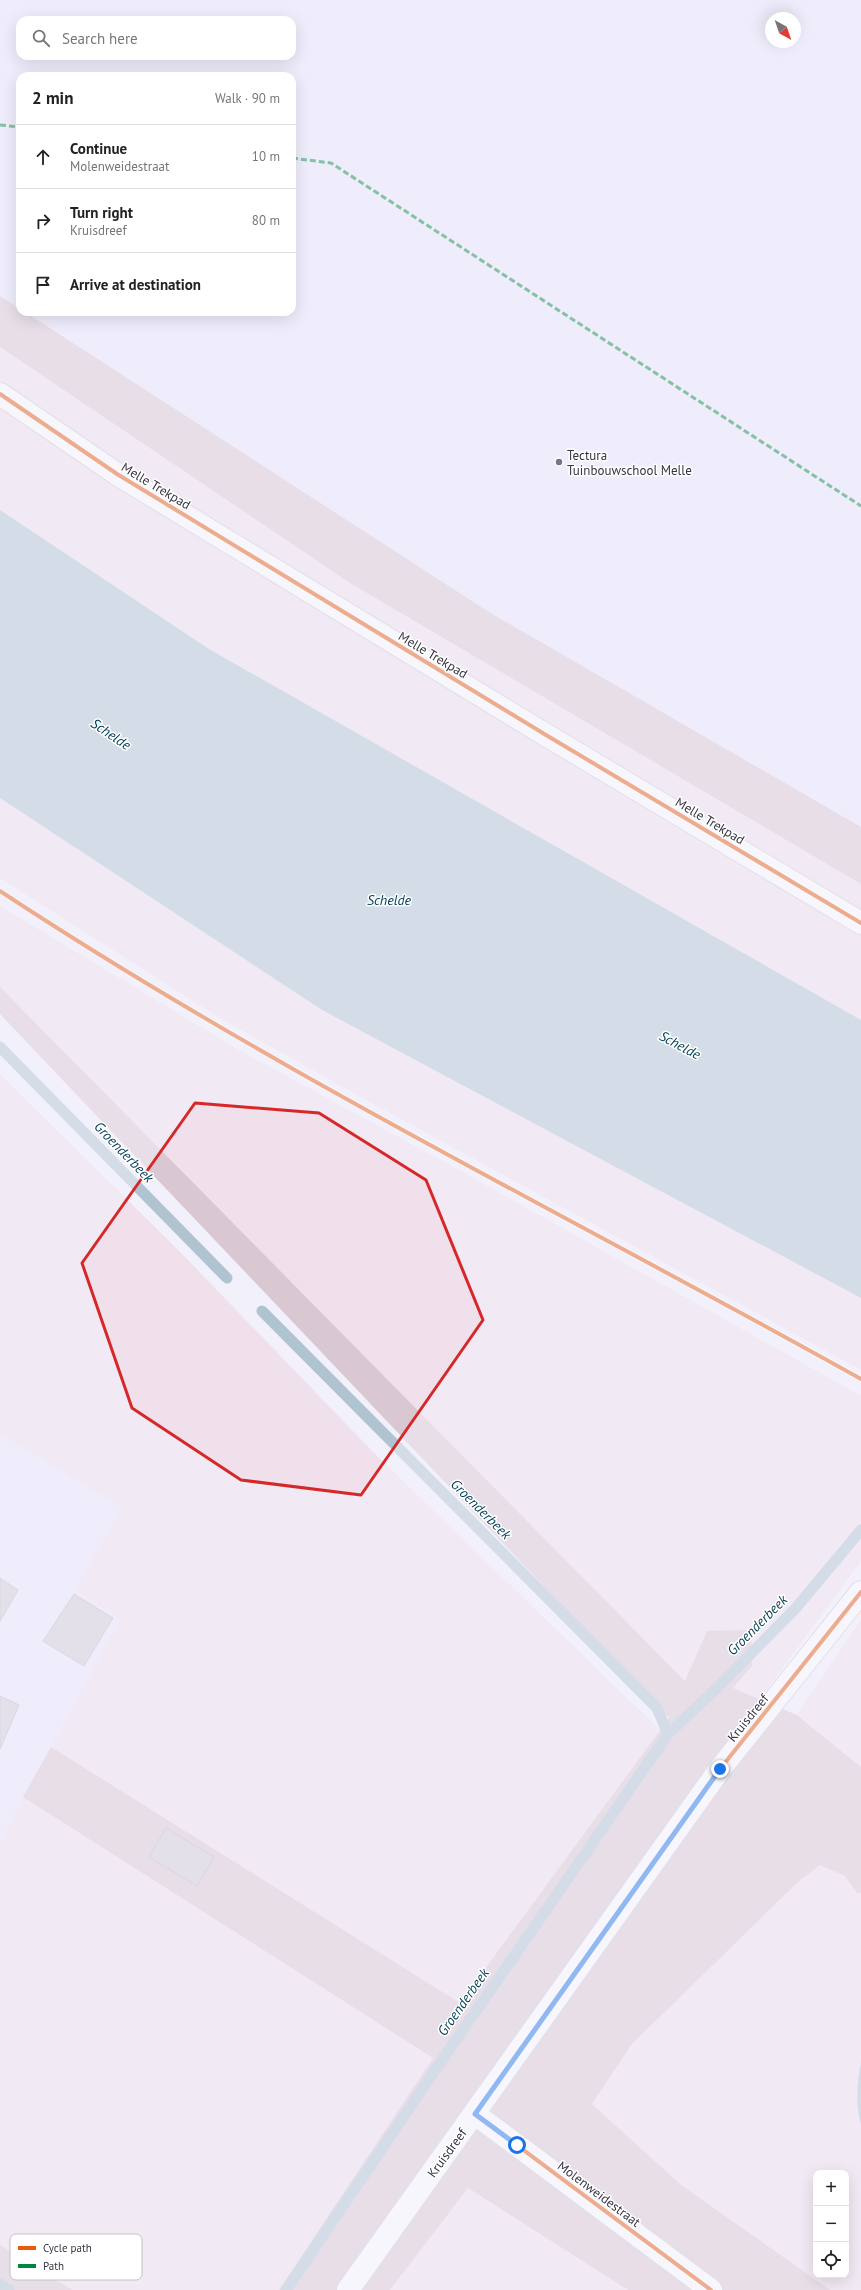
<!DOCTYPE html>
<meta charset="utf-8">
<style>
:root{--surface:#fff;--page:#f6f6f6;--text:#222;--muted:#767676;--line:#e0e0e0}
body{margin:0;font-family:"PT Sans",sans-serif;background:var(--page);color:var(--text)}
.controls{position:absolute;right:12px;bottom:12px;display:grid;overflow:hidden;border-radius:8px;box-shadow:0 4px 16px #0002}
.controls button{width:36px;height:36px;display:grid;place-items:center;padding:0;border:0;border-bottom:1px solid var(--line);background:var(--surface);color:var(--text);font:20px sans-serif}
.compass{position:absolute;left:765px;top:12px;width:36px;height:36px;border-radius:50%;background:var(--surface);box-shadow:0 4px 16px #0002;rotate:140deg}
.stop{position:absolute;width:12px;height:12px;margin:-9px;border:3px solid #1a73e8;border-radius:50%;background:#fff}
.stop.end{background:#1a73e8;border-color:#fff;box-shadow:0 1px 4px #0008}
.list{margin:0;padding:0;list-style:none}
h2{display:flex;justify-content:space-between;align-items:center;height:52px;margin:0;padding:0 16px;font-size:17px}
h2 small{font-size:13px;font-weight:400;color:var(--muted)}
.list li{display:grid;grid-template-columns:26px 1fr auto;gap:12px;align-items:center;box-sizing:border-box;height:64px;padding:0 16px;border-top:1px solid var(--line)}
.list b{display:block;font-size:15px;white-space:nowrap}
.list p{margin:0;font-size:13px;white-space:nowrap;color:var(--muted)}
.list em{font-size:13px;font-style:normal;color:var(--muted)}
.icon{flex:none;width:22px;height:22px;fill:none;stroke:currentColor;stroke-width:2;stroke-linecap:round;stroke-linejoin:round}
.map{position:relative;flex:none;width:861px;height:2290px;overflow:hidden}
.search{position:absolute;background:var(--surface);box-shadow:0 4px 16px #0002;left:16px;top:16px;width:280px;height:44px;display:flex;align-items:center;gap:10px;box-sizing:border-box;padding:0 14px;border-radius:12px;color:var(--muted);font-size:15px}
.panel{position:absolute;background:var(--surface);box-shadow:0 4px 16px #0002;left:16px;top:72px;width:280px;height:244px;border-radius:12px}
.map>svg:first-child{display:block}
.built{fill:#eae8fc;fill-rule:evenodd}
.green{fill:#efe0eb;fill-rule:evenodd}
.forest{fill:#d9c7d2}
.water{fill:#afc3d1}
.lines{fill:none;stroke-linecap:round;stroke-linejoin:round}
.stream{stroke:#afc3d1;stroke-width:11}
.building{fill:#d2cdd6;stroke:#bcb7c1}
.minor-casing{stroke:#cccbd5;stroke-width:24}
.minor{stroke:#fdfdfe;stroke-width:22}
.quiet{stroke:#00873e;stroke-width:3;stroke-dasharray:6 3;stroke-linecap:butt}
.cycleway-casing{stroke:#fff;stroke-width:6}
.cycleway{stroke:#e8590c;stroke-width:4}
.route{stroke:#1a73e8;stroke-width:5}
.marked{fill:none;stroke:#d62828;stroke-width:3;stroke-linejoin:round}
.poi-dot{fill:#787682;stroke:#fff;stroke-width:1.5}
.labels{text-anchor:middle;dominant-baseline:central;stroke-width:3;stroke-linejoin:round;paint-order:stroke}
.poi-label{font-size:13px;fill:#373541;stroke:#fff;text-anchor:start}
.street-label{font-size:13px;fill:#373541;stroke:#fff}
.water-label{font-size:14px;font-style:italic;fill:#003d55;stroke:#fff}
.key{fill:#fff;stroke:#c3c2c6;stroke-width:1}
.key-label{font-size:11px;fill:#373541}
</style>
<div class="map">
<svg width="861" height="2290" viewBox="0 0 861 2290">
<rect width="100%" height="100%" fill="#f2f0fa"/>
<!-- built -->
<path class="built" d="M0,0h861v827l-372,-215 -464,-300h267v-236h-272v233l-20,-13zM771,18h24v24h-24zM20,20h272v36h-272z
M0,1434l122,74 -48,82 46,29 -120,223z"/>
<!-- green -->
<path class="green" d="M0,347l350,236 511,301v136l-652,-371 -209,-139z
M0,798l322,212 539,288v72l-493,-269 -150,-84 -218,-139z
M0,906l239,144 220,120 402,226v165l-101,138 -27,-11 19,-22 -45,-34 -22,49 -685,-694z
M0,1074l184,182 190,197 286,277 -200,273 -409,-256 69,-128 -46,-29 48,-82 -122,-74z
M861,1620v147l-64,-53z
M23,1797l410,261 -154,232h-207l-72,-45v-403z
M820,1865l25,11 12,17h4v169c-4,22 -6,42 0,63v165h-31l-150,-106 -88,-80 40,-60 167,-163zM816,2173h30v102h-30z
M468,2188l160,102h-238z"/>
<!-- forest -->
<path class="forest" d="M0,296l20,13v3h5l464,300 372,215v57l-511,-301 -350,-236z
M0,987l685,694 22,-50 44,-1 1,36 -19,22 64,27 64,52v126h-4l-12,-17 -25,-11 -21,16 -167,163 -40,60 88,80 150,106h-202l-160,-102 -78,102h-111l154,-232 -410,-261 28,-50 409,256 209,-285 -669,-704z
M0,2245l72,45h-72z"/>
<!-- water -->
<path class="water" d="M0,510l209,139 652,371v278l-539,-288 -322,-212z
M861,2062v63c-6,-21 -4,-41 0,-63z"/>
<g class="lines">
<!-- stream -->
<path class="stream" d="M0,1047l227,231
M262,1311l395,397 11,26 -226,326 -156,230
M668,1734l51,-48 76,-77 66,-79
M0,2284l9,6"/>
</g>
<!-- building -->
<path class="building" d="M0,1578l18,12 -18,31z
M74,1594l39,24 -29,48 -41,-25z
M0,1696l19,9 -19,44z
M166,1828l48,29 -17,29 -48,-29z"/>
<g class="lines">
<!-- minor casing -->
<g class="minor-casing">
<path id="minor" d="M0,394l117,80 429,261 315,188
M475,2114l236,176
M348,2290l372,-521 141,-177"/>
</g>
<!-- minor -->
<use href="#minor" class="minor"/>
<!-- quiet -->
<path class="quiet" d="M0,125l20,2
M292,158l39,5 530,343"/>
<!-- cycleway casing -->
<g class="cycleway-casing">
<path id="cycleway" d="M0,394l117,80 429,261 315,188
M0,891c276,182 573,327 861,488
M711,2290l-236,-176 245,-345 141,-177"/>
</g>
<!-- cycleway -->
<use href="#cycleway" class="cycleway"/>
</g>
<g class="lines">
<!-- route -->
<path class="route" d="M517,2145l-42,-31 245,-345"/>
</g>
<!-- marked area -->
<path d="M0 0H861V2290H0ZM195,1103l124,10 107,67 57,140 -122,175 -120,-15 -109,-72 -50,-145z" fill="#f2f0fa" fill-opacity=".55" fill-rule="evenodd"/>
<path class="marked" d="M195,1103l124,10 107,67 57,140 -122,175 -120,-15 -109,-72 -50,-145z"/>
<!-- markers -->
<circle class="poi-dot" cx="559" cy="462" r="4"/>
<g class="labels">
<!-- poi labels -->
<g class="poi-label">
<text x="567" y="455">Tectura<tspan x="567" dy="15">Tuinbouwschool Melle</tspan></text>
</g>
<!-- street labels -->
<g class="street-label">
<text transform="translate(156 486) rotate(31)">Melle Trekpad</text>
<text transform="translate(433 655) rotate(31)">Melle Trekpad</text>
<text transform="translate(710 821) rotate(31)">Melle Trekpad</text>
<text transform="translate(748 1718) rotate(-51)">Kruisdreef</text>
<text transform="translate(447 2153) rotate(-54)">Kruisdreef</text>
<text transform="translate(599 2194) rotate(37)">Molenweidestraat</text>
</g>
<!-- water labels -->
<g class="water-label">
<text transform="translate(111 734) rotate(34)">Schelde</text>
<text x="389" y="900">Schelde</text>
<text transform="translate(680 1045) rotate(28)">Schelde</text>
<text transform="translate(124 1152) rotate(46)">Groenderbeek</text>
<text transform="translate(481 1509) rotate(45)">Groenderbeek</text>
<text transform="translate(757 1625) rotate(-45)">Groenderbeek</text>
<text transform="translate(463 2002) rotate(-55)">Groenderbeek</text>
</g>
</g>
<!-- legend -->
<rect x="10" y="2234" width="132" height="46" rx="6" class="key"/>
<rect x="18" y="2246" width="18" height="4" fill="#e8590c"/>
<rect x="18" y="2264" width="18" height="4" fill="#00873e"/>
<g class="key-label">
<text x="43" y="2252">Cycle path</text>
<text x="43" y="2270">Path</text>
</g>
</svg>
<div class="controls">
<button>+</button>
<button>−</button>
<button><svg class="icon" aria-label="locate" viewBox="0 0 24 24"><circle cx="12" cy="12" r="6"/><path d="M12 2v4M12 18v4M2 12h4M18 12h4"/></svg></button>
</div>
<svg class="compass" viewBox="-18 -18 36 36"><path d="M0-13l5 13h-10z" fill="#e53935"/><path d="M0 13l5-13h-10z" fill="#767676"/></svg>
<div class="stop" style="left:517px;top:2145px"></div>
<div class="stop end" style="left:720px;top:1769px"></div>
<div class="search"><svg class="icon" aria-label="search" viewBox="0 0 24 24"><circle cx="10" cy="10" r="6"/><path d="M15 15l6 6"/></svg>Search here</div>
<section class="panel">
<h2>2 min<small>Walk · 90 m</small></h2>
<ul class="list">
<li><svg class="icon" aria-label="ahead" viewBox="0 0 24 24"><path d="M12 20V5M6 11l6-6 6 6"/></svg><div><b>Continue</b><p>Molenweidestraat</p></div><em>10 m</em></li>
<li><svg class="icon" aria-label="right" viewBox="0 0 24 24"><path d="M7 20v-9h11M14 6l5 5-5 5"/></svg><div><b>Turn right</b><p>Kruisdreef</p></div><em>80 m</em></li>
<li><svg class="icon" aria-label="arrive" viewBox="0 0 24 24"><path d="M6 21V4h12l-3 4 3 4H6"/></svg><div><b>Arrive at destination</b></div></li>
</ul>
</section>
</div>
